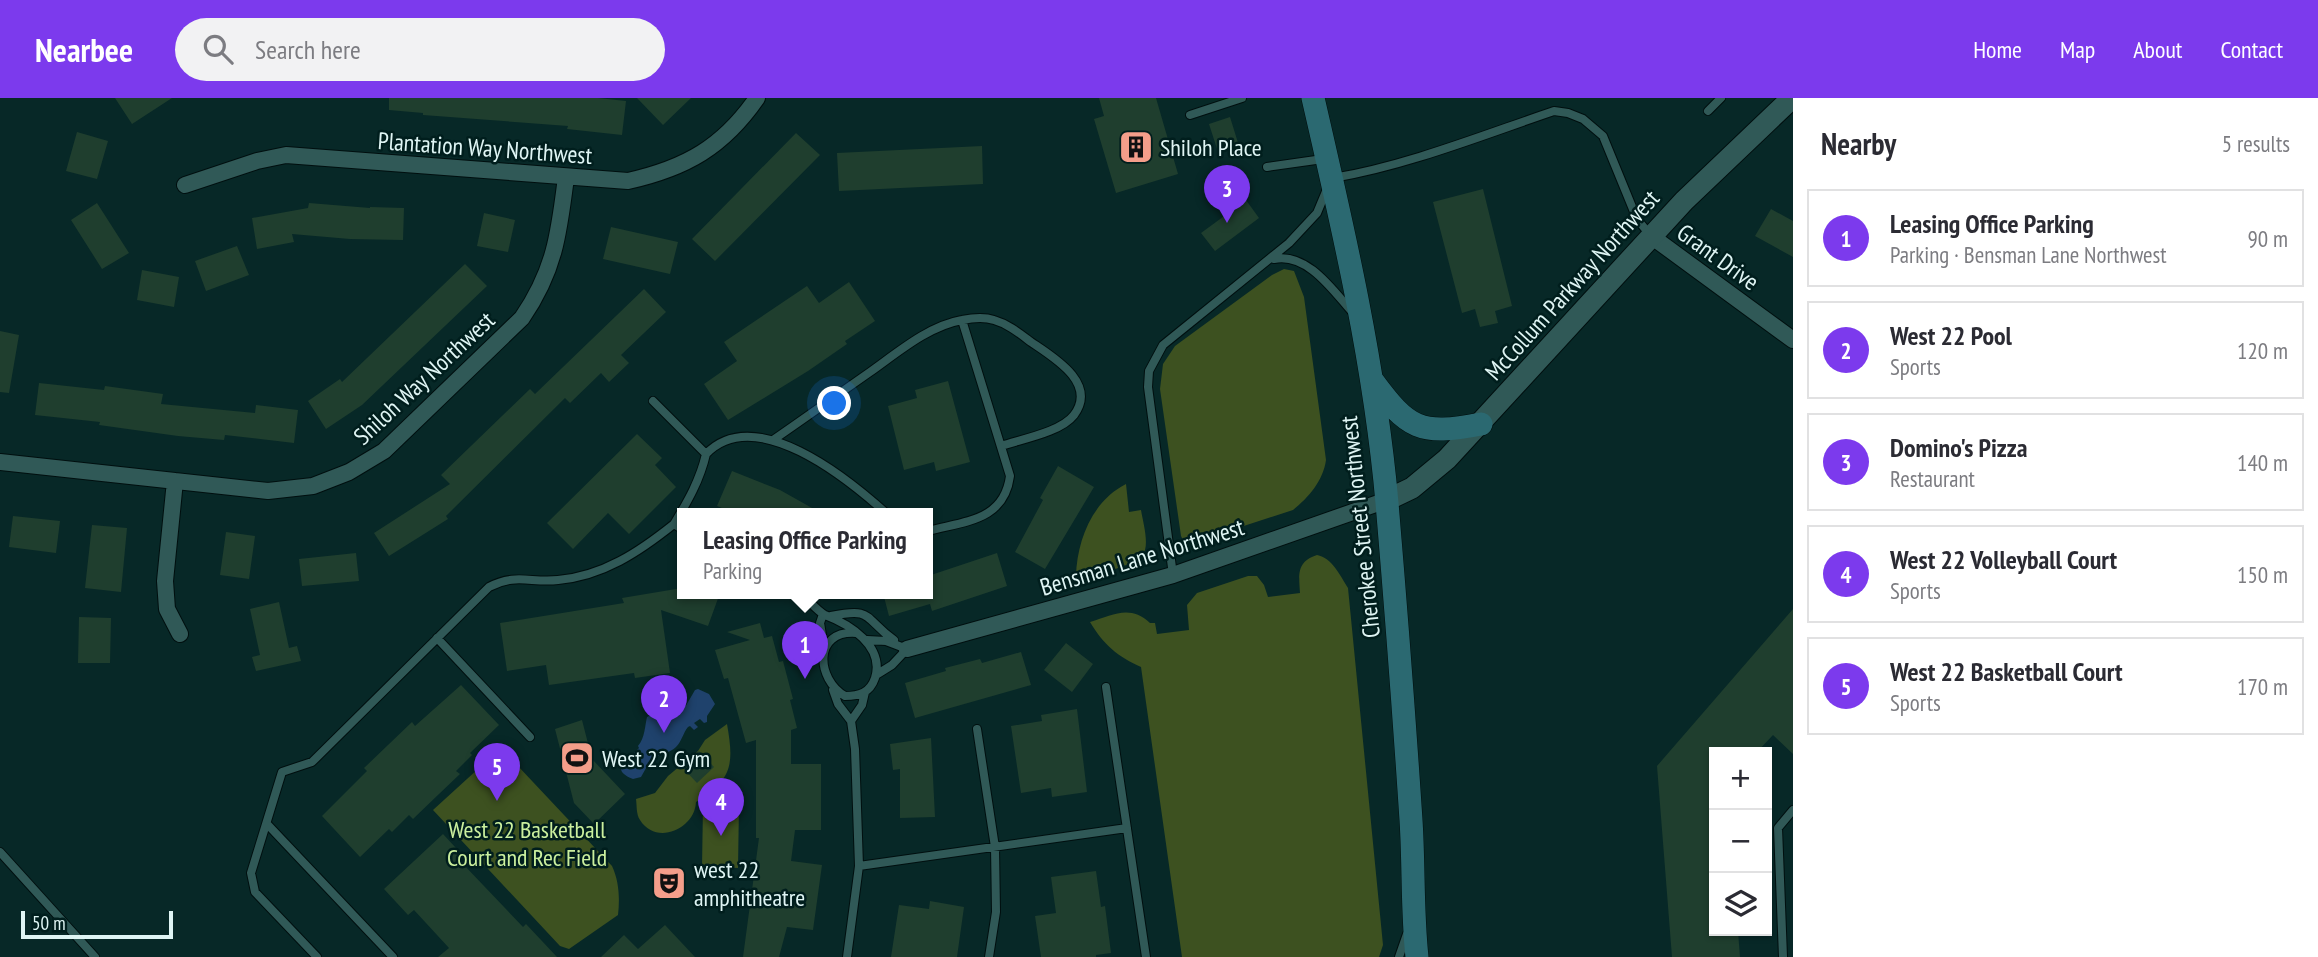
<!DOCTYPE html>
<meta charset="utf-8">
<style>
:root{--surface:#fff;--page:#f2f2f3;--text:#2b2b33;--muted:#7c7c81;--line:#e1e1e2;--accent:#7c3aed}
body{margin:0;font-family:"PT Sans Narrow",sans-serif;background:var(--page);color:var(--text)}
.controls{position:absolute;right:21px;bottom:21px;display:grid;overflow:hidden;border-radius:0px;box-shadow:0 2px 5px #0004}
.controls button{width:63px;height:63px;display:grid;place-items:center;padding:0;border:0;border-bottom:2px solid var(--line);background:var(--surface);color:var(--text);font:35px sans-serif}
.scale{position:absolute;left:21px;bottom:18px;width:152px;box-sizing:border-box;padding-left:7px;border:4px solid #dff5f4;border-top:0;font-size:19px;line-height:24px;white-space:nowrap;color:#dff5f4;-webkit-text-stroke:5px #001e1d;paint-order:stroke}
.you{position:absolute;left:835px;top:306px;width:24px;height:24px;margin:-18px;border:5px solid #fff;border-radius:50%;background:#1a73e8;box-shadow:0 0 0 10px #1a73e833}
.badge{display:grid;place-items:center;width:46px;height:46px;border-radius:50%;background:var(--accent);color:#fff;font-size:23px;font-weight:700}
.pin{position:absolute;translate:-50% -58px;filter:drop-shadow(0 2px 4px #0008)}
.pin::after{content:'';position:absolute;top:37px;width:24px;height:21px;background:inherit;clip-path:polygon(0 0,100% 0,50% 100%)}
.popup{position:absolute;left:677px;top:410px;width:256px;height:91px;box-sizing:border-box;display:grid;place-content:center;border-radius:0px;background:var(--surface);filter:drop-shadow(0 2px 5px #0005);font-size:23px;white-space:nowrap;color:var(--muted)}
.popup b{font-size:26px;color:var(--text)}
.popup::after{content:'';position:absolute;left:50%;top:100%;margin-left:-14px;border:14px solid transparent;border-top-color:var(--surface)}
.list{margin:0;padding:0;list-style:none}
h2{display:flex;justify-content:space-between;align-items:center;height:91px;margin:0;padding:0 28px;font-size:30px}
h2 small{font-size:23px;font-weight:400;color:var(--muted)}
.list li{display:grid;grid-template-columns:46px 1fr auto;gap:21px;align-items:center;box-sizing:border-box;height:98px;margin:0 14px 14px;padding:0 14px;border:2px solid var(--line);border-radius:0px}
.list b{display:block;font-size:26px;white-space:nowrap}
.list p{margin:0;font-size:23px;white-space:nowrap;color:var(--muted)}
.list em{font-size:23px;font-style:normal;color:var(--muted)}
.icon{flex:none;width:38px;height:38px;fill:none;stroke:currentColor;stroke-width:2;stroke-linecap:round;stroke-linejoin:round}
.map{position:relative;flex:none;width:1793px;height:859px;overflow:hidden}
header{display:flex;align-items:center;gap:42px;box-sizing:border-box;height:98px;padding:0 35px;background:var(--accent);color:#fff}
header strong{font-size:33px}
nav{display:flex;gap:38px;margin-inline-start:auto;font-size:24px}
.search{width:490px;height:63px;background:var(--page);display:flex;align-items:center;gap:18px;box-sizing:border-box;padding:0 24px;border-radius:38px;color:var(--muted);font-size:26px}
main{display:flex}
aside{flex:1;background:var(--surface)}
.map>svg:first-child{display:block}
.green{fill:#3d5120}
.water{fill:#1f426c}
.building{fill:#1f3e2e}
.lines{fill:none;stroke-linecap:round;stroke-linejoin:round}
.service-casing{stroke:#000f0f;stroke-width:10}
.minor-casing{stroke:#000f0f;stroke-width:18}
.tertiary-casing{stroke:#000f0f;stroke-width:23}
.secondary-casing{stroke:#000f0f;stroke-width:24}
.service{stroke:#305957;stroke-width:8}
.minor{stroke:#305957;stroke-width:16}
.tertiary{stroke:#305957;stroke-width:21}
.secondary{stroke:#2b6971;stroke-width:23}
.labels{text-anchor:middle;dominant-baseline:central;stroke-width:5;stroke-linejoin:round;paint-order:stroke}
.poi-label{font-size:24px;fill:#dff5f4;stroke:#001e1d;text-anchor:start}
.street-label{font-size:24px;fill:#dff5f4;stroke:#001e1d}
.park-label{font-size:24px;fill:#cbf09e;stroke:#001e1d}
</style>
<header>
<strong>Nearbee</strong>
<div class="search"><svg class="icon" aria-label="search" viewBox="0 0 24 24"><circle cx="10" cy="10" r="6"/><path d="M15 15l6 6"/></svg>Search here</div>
<nav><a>Home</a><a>Map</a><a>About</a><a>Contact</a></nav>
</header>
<main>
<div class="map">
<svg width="1793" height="859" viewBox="0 0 1793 859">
<rect width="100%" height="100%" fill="#072827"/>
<!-- green -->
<path class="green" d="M1284,171l10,2 10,26 22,163c-3,21 -17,37 -33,50l-86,28 -23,4 -3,-6 -21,-147 3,-25 12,-18 97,-71z
M1126,386l3,28 12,-2c2,12 7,29 4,40 -5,16 -50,24 -66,29l-3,-3c1,-35 16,-75 50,-92z
M1317,457c15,3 23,20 31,33l35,357 -4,12h-197l-41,-290c-23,-10 -38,-23 -51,-45 23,-7 40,-18 60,1h5l2,11 32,-4 -2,-25 10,-12 51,-17h9l7,9 4,12 32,-4c-1,-18 -4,-31 17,-38z
M727,626c7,40 6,55 -31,78 -1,27 -40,44 -56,18 -4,-6 -3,-14 -4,-21l19,-6 13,-17 30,-25 7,-11z
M501,650l111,118c7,15 8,32 6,49l-49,34 -9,-3 -127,-136z
M703,707h36l-1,63 -36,-1z"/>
<!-- water -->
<path class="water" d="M698,591l11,5 6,10 -8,12v6l-3,1 -4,-4 -6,4 4,4 -4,3 -4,-4 -2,1c-5,6 -6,14 -12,20 -6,6 -14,6 -21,11l2,3 -3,2 -4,-2 -9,16 -8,2c-26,-10 -3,-21 6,-31l-1,-2c7,-8 7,-21 9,-29l6,-3 4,3 23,-11 4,3 11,-19z"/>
<!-- building -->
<path class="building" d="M115,0h57l-40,26z
M389,0h209l28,3 -4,34 -55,-6 1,-3 -145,-11v-2l-34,-3z
M637,0h54l-28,27z
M1099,0h57l22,76 -62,19 -22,-74 10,-3z
M1230,19l9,29 -21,6 -9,-28z
M77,34l31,9 -11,38 -31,-8z
M796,35l24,22 -105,106 -23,-22z
M982,48l1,38 -144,7 -2,-38z
M1483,91l29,117 -17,5 3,12 -18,4 -5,-18 -13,4 -29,-111z
M1246,102l13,18 -44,33 -14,-18z
M97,105l32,50 -27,16 -31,-49z
M309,105l61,5v-1l34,1 -1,32 -53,-1 -58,-5 2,8 -37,7 -5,-31 56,-10z
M1771,111l22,12v36l-38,-21z
M484,115l31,7 -7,32 -31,-6z
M611,129l67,15 -8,32 -67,-15z
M237,148l12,29 -43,16 -11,-30z
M465,166l22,22 -125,119 -36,24 -18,-28 32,-22 2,3z
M142,172l37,7 -5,30 -37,-7z
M849,184l26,39 -30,20 2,3 -39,27 -80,49 -24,-36 33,-23 -13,-19 83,-56 12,17z
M644,191l22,23 -45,43 8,8 -20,19 -8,-9 -31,30 -5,-5 -119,118 2,3 -59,37 -15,-23 76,-49 -9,-9 89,-86 5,5z
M0,233l19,4 -10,58 -9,-1z
M948,283l22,81 -34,9 -2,-9 -30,8 -16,-64 29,-8 -2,-8z
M39,285l65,7 1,-4 58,8 -2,10 94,9 1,-8 42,5 -4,33 -69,-8 -1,5 -46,-4 -79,-11 1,-3 -65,-7z
M637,336l25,24 -7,7 21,22 -47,47 -21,-21 -35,36 -26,-26z
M1058,368l36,21 -49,82 -30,-17 28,-52 -3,-2z
M732,373l48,19 41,23h-87l-17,-7z
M13,418l47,5 -4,32 -47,-6z
M92,427l35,3 -6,64 -36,-4z
M226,434l29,4 -6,43 -29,-4z
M356,455l3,28 -57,5 -3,-27z
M997,455l10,33 -75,25 -2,-7 -41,12 -6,-23h45v-17z
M682,490v5h38l-12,33 -47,-16 9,63 -35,5 -1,-5 -85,12 -3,-20 -39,6 -7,-48 124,-20 -2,-5z
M279,504l10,46 8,-2 4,15 -45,10 -4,-14 8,-2 -10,-46z
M1793,511v145l-20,-19 -16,17h-43v179h24l2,26h-68l-15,-191z
M79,519l32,1 -1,45h-32z
M760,525l4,15 8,-2 7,26 4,-1 10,38 -3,1 7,28 -6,2v34h30v66h-26l-4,31 31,4 -9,65 -26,-3 -8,30h-36l16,-119h-3v-98l-10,3 -18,-65 -4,1 -9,-29 35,-10 -23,-8z
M1066,545l27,21 -21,28 -28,-22z
M1021,554l10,33 -116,33 -10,-35 41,-12 -1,-3 35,-9 2,4z
M461,587l38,40 -29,28 2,2 -16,16 4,3 -21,20 -26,25 -4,-4 -17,17 -3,-3 -29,28 -38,-41 45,-45 -3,-3 48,-46 3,4z
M1077,611l10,83 -35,5 -1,-9 -30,5 -10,-67 31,-5 -1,-6z
M582,622l10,39 33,35 -31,30 -20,-21 -19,-74z
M931,640l4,79 -35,1v-49l-7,1 -3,-26z
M699,653l15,16 -17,16 -15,-16z
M443,736l25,27 -5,3 60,63 3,-3 31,33h-119l11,-9 -35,-38 -6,5 -24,-26z
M1096,773l5,36 4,-1 6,47 -15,2v2h-55l-6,-41 21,-3 -5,-36z
M930,803l34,6 -7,50h-66l8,-52 30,4z
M665,827l30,32h-94l23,-22 14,14z"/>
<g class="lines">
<!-- service casing -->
<g class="service-casing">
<path id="service" d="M1708,13l13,-13
M1190,17l52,-17
M1267,69l56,-8
M1333,80c73,-12 150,-43 221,-67l14,2 15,6 20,17 34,83 14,17
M1274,161c34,-7 60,33 80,55
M653,303l53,53c-6,26 -18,47 -32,70
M773,342c32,-22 64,-45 97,-68 27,-19 58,-46 92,-52 10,-2 23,-3 32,0 14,4 25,13 37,22 22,15 67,41 43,73 -13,17 -52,24 -73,31
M706,356c49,-51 141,24 180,59
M928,433c37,-10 76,-10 82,-55l-48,-156
M1173,477l-25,-188 1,-16 14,-26 126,-102 28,-30 10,-24
M800,495c8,6 17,18 25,22 24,9 60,31 50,63 -5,15 -16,18 -30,18 -29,-17 -32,-66 11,-63
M823,516l-3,9 4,24
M831,518c43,-9 32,2 63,24
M437,540l93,99
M867,542l19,1 21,8 -15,16 -16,10
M1106,589l40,270
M833,592l5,14 13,17 4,28 4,117 -12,91
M851,623l11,-16 3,-13
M977,631l18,118 1,65 -7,45
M268,727l125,132
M0,754l95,105
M859,768l268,-38
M317,859l-62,-65 -4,-19 31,-101 30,-10 177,-175c26,-14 42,-4 69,-7 45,-4 81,-28 116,-56l8,5
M1399,859l8,-23
M1783,859l-5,-129 15,-18"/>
</g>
<!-- minor casing -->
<g class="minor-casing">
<path id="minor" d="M185,87l72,-24 29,-6 342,26c58,-13 95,-34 129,-83
M1651,138l142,104
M0,364l268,29 45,-5 36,-14 35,-21 138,-133c33,-48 37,-85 44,-141
M175,383l-10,100 2,28 13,25
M907,551l266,-74 214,-75"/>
</g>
<!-- tertiary casing -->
<g class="tertiary-casing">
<path id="tertiary" d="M1387,402l25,-12 35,-29 237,-258 108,-103"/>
</g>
<!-- secondary casing -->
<g class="secondary-casing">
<path id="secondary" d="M1313,0c31,134 62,268 74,405 9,106 17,211 24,317 3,46 1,91 6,137
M1372,282c36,49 48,56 109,44"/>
</g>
<!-- service -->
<use href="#service" class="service"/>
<!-- minor -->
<use href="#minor" class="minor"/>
<!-- tertiary -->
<use href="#tertiary" class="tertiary"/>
<!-- secondary -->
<use href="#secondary" class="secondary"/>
</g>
<!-- icons -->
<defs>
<g id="building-square" transform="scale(1.75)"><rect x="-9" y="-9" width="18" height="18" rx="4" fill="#f49e8a" stroke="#001e1d"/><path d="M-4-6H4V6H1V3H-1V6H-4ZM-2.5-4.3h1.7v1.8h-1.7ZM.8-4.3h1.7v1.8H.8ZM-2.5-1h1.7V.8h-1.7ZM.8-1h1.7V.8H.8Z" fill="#111"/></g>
<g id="stadium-square" transform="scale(1.75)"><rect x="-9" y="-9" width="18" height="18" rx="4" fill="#f49e8a" stroke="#001e1d"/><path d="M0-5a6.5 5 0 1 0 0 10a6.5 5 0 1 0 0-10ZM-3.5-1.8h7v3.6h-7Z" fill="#111"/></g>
<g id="theatre-square" transform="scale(1.75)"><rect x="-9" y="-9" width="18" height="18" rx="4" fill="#f49e8a" stroke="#001e1d"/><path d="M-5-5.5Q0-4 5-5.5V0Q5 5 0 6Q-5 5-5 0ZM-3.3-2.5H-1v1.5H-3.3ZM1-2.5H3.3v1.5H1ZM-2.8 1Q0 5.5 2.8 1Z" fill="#111"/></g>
</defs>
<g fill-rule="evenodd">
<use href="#building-square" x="1136" y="49"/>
<use href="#stadium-square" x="577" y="660"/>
<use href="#theatre-square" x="669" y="785"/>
</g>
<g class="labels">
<!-- poi labels -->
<g class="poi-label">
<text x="1160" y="49">Shiloh Place</text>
<text x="602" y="660">West 22 Gym</text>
<text x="694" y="771">west 22<tspan x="694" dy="28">amphitheatre</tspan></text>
</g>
<!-- street labels -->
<g class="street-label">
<text transform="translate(485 50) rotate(4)">Plantation Way Northwest</text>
<text transform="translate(1718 159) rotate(36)">Grant Drive</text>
<text transform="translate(1572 187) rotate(-48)">McCollum Parkway Northwest</text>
<text transform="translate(424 280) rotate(-43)">Shiloh Way Northwest</text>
<text transform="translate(1360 429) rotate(-96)">Cherokee Street Northwest</text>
<text transform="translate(1142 459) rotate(-17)">Bensman Lane Northwest</text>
</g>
<!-- park labels -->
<g class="park-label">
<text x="527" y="731">West 22 Basketball<tspan x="527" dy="28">Court and Rec Field</tspan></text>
</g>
</g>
</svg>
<div class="controls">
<button>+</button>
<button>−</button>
<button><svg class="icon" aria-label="layers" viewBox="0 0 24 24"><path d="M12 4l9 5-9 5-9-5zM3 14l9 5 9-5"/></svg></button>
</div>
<div class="scale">50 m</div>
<div class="you"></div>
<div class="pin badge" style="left:805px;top:581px">1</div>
<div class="popup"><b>Leasing Office Parking</b>Parking</div>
<div class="pin badge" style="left:664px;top:635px">2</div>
<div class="pin badge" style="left:1227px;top:125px">3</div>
<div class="pin badge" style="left:721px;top:738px">4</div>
<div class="pin badge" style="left:497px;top:703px">5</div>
</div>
<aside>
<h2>Nearby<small>5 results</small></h2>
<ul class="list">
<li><span class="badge">1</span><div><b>Leasing Office Parking</b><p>Parking · Bensman Lane Northwest</p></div><em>90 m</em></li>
<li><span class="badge">2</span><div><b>West 22 Pool</b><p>Sports</p></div><em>120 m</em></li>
<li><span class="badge">3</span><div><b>Domino's Pizza</b><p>Restaurant</p></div><em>140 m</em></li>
<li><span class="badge">4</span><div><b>West 22 Volleyball Court</b><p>Sports</p></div><em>150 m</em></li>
<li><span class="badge">5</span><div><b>West 22 Basketball Court</b><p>Sports</p></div><em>170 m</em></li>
</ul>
</aside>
</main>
